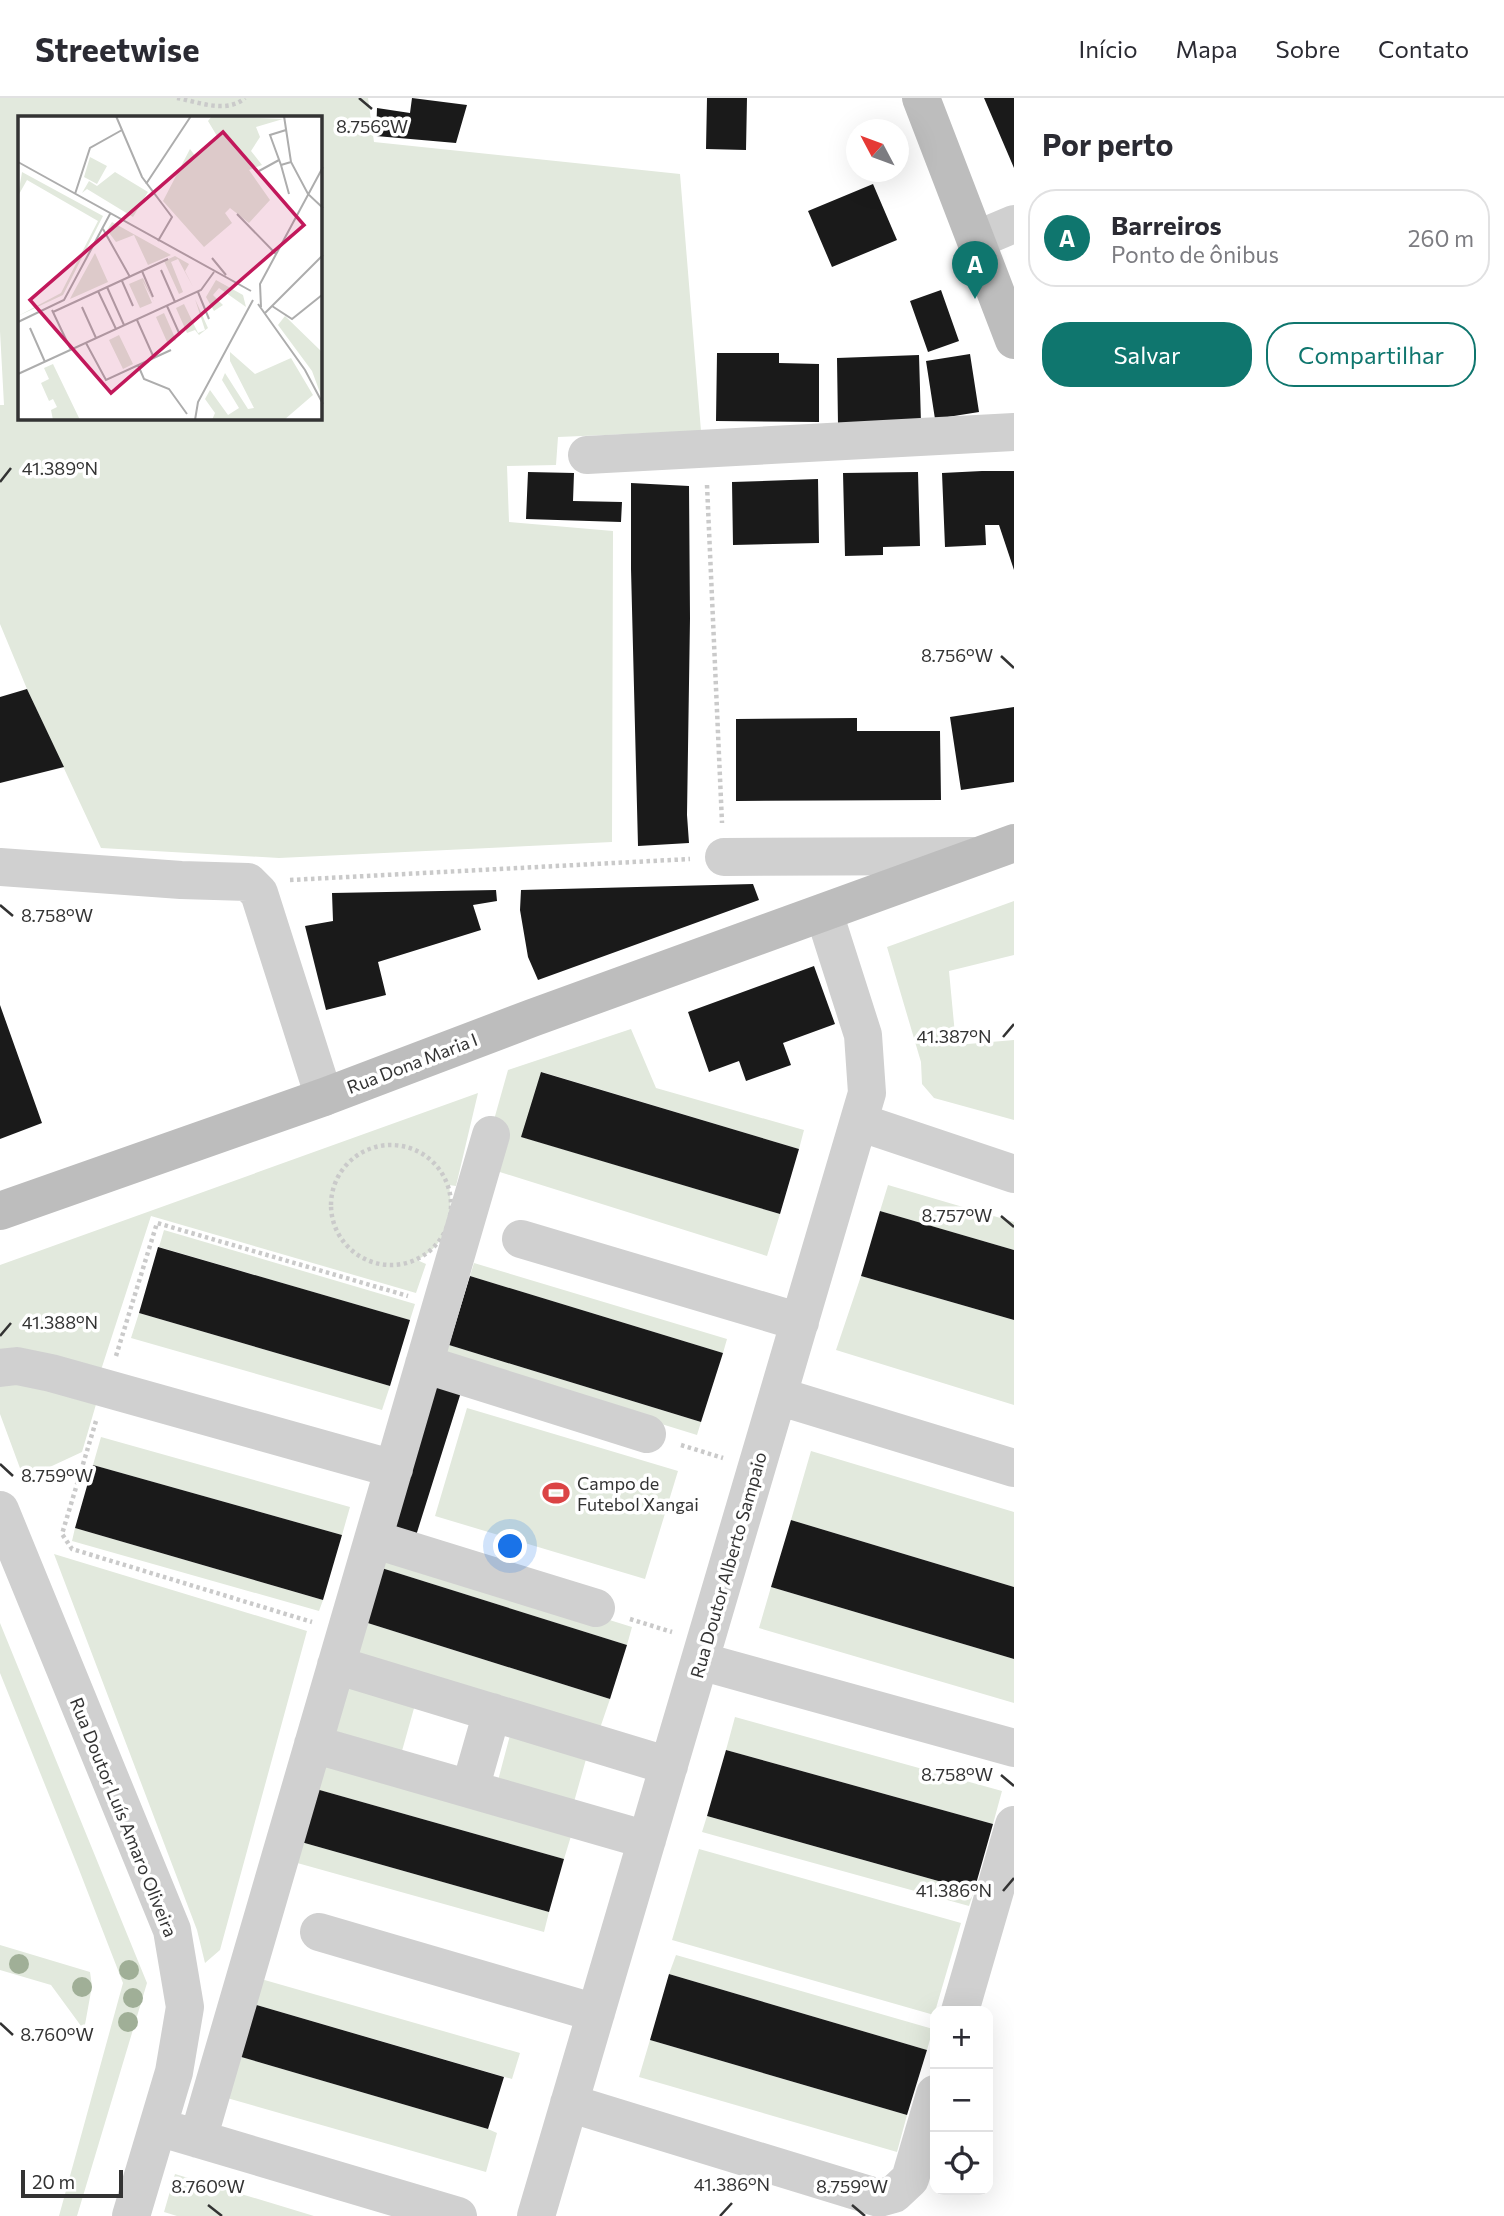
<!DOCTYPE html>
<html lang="pt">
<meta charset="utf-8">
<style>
:root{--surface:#fff;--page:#f7f7f7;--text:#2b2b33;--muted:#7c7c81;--line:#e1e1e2;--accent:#0f766e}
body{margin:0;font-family:Commissioner,sans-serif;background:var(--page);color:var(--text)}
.controls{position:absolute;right:21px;bottom:21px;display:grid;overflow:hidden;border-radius:14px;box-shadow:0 7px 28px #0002}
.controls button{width:63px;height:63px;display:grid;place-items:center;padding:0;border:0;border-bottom:2px solid var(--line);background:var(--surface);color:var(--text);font:35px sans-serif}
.compass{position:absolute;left:846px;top:21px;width:63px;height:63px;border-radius:50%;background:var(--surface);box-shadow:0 7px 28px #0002;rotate:311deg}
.scale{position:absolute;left:21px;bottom:18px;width:102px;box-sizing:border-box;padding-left:7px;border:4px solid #333;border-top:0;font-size:19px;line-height:24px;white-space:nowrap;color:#333;-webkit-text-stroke:5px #fff;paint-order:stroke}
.you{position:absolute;left:511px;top:1449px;width:24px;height:24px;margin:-18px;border:5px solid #fff;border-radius:50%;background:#1a73e8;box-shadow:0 0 0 10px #1a73e833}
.badge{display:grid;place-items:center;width:46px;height:46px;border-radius:50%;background:var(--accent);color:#fff;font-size:23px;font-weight:700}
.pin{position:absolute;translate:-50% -58px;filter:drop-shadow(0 2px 4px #0008)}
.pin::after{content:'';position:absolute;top:37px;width:24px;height:21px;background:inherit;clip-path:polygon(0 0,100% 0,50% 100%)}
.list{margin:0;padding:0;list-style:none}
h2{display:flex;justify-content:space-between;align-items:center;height:91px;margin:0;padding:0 28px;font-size:30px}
h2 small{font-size:23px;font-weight:400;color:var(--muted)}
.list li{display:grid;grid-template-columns:46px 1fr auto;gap:21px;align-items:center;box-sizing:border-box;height:98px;margin:0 14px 14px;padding:0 14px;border:2px solid var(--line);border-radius:28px}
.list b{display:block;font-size:26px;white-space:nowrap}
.list p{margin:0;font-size:23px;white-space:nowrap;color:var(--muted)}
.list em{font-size:23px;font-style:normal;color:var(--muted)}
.actions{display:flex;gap:14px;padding:21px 28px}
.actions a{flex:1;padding:16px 0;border:2px solid var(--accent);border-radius:28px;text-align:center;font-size:24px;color:var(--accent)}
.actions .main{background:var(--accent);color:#fff}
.icon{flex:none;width:38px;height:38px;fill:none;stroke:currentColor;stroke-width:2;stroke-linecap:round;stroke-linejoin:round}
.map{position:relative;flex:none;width:1014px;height:2118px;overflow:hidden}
header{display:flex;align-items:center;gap:42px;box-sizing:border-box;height:98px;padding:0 35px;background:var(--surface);border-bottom:2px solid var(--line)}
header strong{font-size:33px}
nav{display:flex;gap:38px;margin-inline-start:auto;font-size:24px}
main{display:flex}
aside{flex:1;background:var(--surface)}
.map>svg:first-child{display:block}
.green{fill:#e2e9dd;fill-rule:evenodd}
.building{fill:#1a1a1a}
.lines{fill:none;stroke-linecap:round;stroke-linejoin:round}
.path{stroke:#cacaca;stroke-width:4.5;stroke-dasharray:3.5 3.5;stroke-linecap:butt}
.minor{stroke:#d0d0d0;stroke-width:38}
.secondary{stroke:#bdbdbd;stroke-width:38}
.tree{fill:#a0af97}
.ticks{fill:none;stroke:#333;stroke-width:2.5}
.labels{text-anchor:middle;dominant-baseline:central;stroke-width:7;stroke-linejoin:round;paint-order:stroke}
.street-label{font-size:18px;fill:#333;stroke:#fff}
.poi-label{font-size:18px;fill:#333;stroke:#fff;text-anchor:start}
.inset-road{fill:none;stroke:#adadad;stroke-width:2}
.view{fill:#c2185b;fill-opacity:0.15;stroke:#c2185b;stroke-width:3.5}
.inset-edge{fill:none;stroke:#333;stroke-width:3.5}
.ticks-label{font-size:18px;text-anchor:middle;fill:#333;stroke:#fff;stroke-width:7;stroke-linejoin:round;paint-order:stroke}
</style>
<header>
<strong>Streetwise</strong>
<nav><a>Início</a><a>Mapa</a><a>Sobre</a><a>Contato</a></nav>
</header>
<main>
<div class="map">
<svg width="1014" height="2118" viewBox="0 0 1014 2118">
<rect width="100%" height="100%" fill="#fff"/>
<!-- green -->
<path class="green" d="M0,0h368l6,44 306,32 21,257 -143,6 -2,28 -49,1 2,56 104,9 -1,311 -333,16 -178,-10 -74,-159 -27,-65v-219h4l-4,-74zM19,19h301v301h-301z
M1014,803v54l-65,16 7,74 58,-5v80l-80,-22 -12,-14 -1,-22 -34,-115z
M631,931l25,59 148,42 -5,19 -257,-77 -20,65 258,77 -13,42 -286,-90 27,-96z
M478,995l-22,93 -7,-1c5,31 -2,60 -32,75l9,4 -10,29 -265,-77 -50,154 -101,-16v-89z
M888,1087l126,37v28l-134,-39z
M164,1132l251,74 -5,16 -251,-73z
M474,1165l253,76 -4,14 -253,-77z
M861,1178l153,44v85l-178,-55z
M139,1215l251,73 -8,24 -251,-72z
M449,1247l252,77 -4,13 -252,-78z
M0,1282l97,21 -15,51 -58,27 -24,-65z
M467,1310l211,63 -33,108 -210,-63z
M101,1339l249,70 -8,28 -249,-70z
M811,1353l203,61v75l-223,-67z
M75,1430l248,72 -4,11 -247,-70z
M377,1450l255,79 -5,18 -255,-80z
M54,1456l253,77 -87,319 -15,13 -8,-33z
M771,1489l243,72v44l-255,-75z
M355,1521l255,80 -12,35 -254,-79z
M0,1525l147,360 -70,233h-18l64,-233 -45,-116 -78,-194z
M341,1575l77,21 -18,64 -77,-21z
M735,1619l267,74 -9,33 -267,-74z
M513,1626l77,21 -18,64 -76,-21z
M314,1651l261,74 -11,36 -255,-72z
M707,1718l267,75 -5,15 -267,-74z
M294,1742l255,72 -5,20 -261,-73z
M699,1751l262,74 -27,92 -262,-75z
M0,1847l90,27 2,14 -8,44 -33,-45 -51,-15z
M676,1857l257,74 -6,21 -258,-76z
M254,1879l266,76 -8,26 -266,-77z
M650,1942l257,75 -10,37 -258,-75z
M231,1956l257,75 9,4 -11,39 -266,-76z
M175,2076l139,42h-137l-13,-4z"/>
<!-- building -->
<path class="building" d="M412,0l55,7 -11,38 -80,-7 1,-28 33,5z
M707,0h40l-1,52 -40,-1z
M984,0h30v70z
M873,86l24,56 -65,27 -24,-56z
M941,192l18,51 -31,11 -18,-51z
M717,255h62v10l40,1v58l-103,-1z
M970,256l9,58 -44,7 -9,-58z
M919,257l2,68 -83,2 -1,-67z
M982,373h32v99l-15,-45h-14l1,20 -41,2 -3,-74z
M528,374l46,1 -1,28 49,1 -1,20 -95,-3z
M918,374l2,74 -37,1v8l-38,1 -2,-83z
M818,381l1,64 -86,2 -1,-63z
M631,385l58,3 1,132 -3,197 2,28 -51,3 -7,-277z
M27,591l37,78 -64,16v-86z
M1014,609v75l-53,8 -11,-73z
M857,620v13h83l1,69 -205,1v-82z
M753,786l6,16 -221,80 -10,-23 -8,-47 1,-20z
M496,792l1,11 -24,4 8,25 -103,32 8,33 -60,15 -21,-84 28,-5 -1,-28z
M814,868l21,58 -52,19 8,22 -45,16 -7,-20 -30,11 -21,-60z
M0,907l42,118 -42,16z
M541,974l258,77 -19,65 -259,-77z
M880,1113l134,39v70l-153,-44z
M158,1149l252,73 -20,66 -251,-73z
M470,1178l253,77 -22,69 -252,-77z
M429,1281l33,10 -48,153 -33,-10z
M93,1367l249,70 -19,65 -248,-72z
M791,1422l223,67v72l-243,-72z
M372,1467l255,80 -17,54 -255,-80z
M726,1652l267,74 -19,67 -267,-75z
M309,1689l255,72 -15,53 -255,-72z
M669,1876l258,76 -20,65 -257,-75z
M246,1904l258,75 -16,52 -257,-75z"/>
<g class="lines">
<!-- path -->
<path class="path" d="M177,0c22,4 49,16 68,0
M707,387l15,338
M290,782l400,-21
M331 1107a60 60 0 1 1 120 0a60 60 0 1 1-120 0Z
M116,1258l41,-133 251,73
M96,1323l-34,113 10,15 240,73
M681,1347l42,13
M630,1521l42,13"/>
<!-- minor -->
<path class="minor" d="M976,142l38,-16
M587,357l427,-23
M724,759l248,-1
M0,769l181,13 67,2 11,11 65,204
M859,1024l155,52
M521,1141l279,83
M424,1266l223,70
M0,1270l17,-2 34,7 343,96
M778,1298l236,72
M0,1412l172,420 13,77 -11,65 -43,144
M373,1441l223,69
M700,1563l314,87
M336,1567l333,101
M313,1646l334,96
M470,1691l22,-77
M319,1834l277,81
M960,1913l54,-186
M569,2005l310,95 15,-4 16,-15 25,-85
M175,2034l283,84
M198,2041l293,-1004
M536,2118l331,-1123 -4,-58 -39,-122"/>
<!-- secondary -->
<path class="secondary" d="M921,0l93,242
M0,1113l324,-114 208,-79 482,-175"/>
</g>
<!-- trees -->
<g class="tree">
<circle cx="19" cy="1866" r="10"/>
<circle cx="129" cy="1872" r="10"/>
<circle cx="82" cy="1889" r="10"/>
<circle cx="133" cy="1900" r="10"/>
<circle cx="128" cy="1924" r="10"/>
</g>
<!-- ticks -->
<path class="ticks" d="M359,0l13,11M0,384l11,-14M1001,558l13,12M0,807l13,11M1003,939l11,-13M1001,1118l13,11M0,1238l11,-13M0,1366l13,12M1001,1677l13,11M1003,1793l11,-13M0,1925l13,12M208,2107l14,11M852,2107l13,11M720,2118l12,-13"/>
<!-- icons -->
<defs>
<g id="stadium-bare" transform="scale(2.1)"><path d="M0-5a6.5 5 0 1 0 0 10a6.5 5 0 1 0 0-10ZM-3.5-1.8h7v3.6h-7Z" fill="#db4445" stroke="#fff" stroke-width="2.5" paint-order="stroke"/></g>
</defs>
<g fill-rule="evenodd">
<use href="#stadium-bare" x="556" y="1395"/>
</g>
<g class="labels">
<!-- street labels -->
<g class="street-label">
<text transform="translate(412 965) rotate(-21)">Rua Dona Maria I</text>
<text transform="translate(728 1467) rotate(-74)">Rua Doutor Alberto Sampaio</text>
<text transform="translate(124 1719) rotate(68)">Rua Doutor Luís Amaro Oliveira</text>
</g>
<!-- poi labels -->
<g class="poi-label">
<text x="577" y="1385">Campo de<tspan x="577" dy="21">Futebol Xangai</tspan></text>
</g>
</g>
<!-- overview -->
<g transform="translate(18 18)">
<rect width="304" height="304" fill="#fff"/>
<path d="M194,0l71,3 -27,8 4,10 -9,14 11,14 -13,5 21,30 -21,23 -19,-15 -5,5 7,10 -28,24 -41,-46 27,-52 6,8 21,-21 -9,-15zM72,41l17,9 -10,18 -13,-7zM4,56l81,44 -40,79 -45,21 43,-23 37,-72 -71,-41 -9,16zM97,56l33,20 -15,25 -46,-28 -5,4 7,-12 8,5zM94,106l59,33 -23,10 -14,-30 -18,7 -9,-12zM77,137l13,29 -38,17 2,-4zM157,140l14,8 -4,7 8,16 -15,-28 -7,3 12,30 -4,2 -15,-33zM125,162l11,24 -12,-22 10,23 -12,5 -11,-24zM198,164l27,15 3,12 -27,-19 -6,7 10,10 -9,6 -8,-14zM177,183l13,29 -9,7 -4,-5 -8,3 -11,-25 8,-4 14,29 7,-3zM146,197l12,27 -8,4 -12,-27zM267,200l37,36v46l-10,-27 -34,-46zM101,219l14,29 -10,5 -14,-29zM212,236l25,22 36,-16 22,37 -29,25h-72l3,-7 -10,-14 5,-9 18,25 11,-7 -17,-28 3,-7 23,36 6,-1 -24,-47zM35,248l27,56h-27l-2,-10 6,-3 -4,-8 -4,2 -8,-18 8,-4 -5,-11z" fill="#e2e9dd"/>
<path class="inset-road" d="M98,0l26,61 30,40 -14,24M266,0l7,46 17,32 15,14M268,14l-16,5 11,30 10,-3M0,46l233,129M263,49l8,29M241,55l20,-11M128,68l45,-68M57,78l15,-46 32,-18M219,98l39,40M85,113l27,48M194,142l14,17M143,154l14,32M124,155l11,26M104,165l11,25M89,171l17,38M80,175l18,38M180,176l11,27M240,188l47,66 18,34M149,190l13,29M254,190l20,13 30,-24M64,191l14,31M243,191l-1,-23 63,-117M34,194l19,40M35,196l115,-53M247,197l58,-58M119,204l17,38M0,206l46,-22 46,-86M12,212l15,34M68,227l20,37 65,-30M120,249l6,14 25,10 18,25M0,258l183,-84 13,-18M177,304l3,-18 55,-102"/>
<path class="view" d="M205,16l81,93 -193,168 -81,-93z"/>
<rect width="304" height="304" class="inset-edge"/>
</g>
<g class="ticks-label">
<text x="372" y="35">8.756°W</text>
<text x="60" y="377">41.389°N</text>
<text x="957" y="564">8.756°W</text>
<text x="57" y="824">8.758°W</text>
<text x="954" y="945">41.387°N</text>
<text x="957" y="1124">8.757°W</text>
<text x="60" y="1231">41.388°N</text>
<text x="57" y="1384">8.759°W</text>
<text x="957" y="1683">8.758°W</text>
<text x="954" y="1799">41.386°N</text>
<text x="57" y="1943">8.760°W</text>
<text x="732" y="2093">41.386°N</text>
<text x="208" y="2095">8.760°W</text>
<text x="852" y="2095">8.759°W</text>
</g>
</svg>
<div class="controls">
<button>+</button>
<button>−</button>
<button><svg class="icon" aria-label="locate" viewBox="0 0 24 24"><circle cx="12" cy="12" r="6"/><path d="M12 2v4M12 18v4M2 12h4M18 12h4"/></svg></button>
</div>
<svg class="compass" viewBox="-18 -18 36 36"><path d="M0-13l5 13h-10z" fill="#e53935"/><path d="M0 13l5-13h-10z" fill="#7c7c81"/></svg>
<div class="scale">20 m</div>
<div class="you"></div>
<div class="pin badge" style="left:975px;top:201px">A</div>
</div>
<aside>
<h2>Por perto<small></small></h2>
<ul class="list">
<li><span class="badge">A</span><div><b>Barreiros</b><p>Ponto de ônibus</p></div><em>260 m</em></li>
</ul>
<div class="actions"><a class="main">Salvar</a><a>Compartilhar</a></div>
</aside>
</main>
